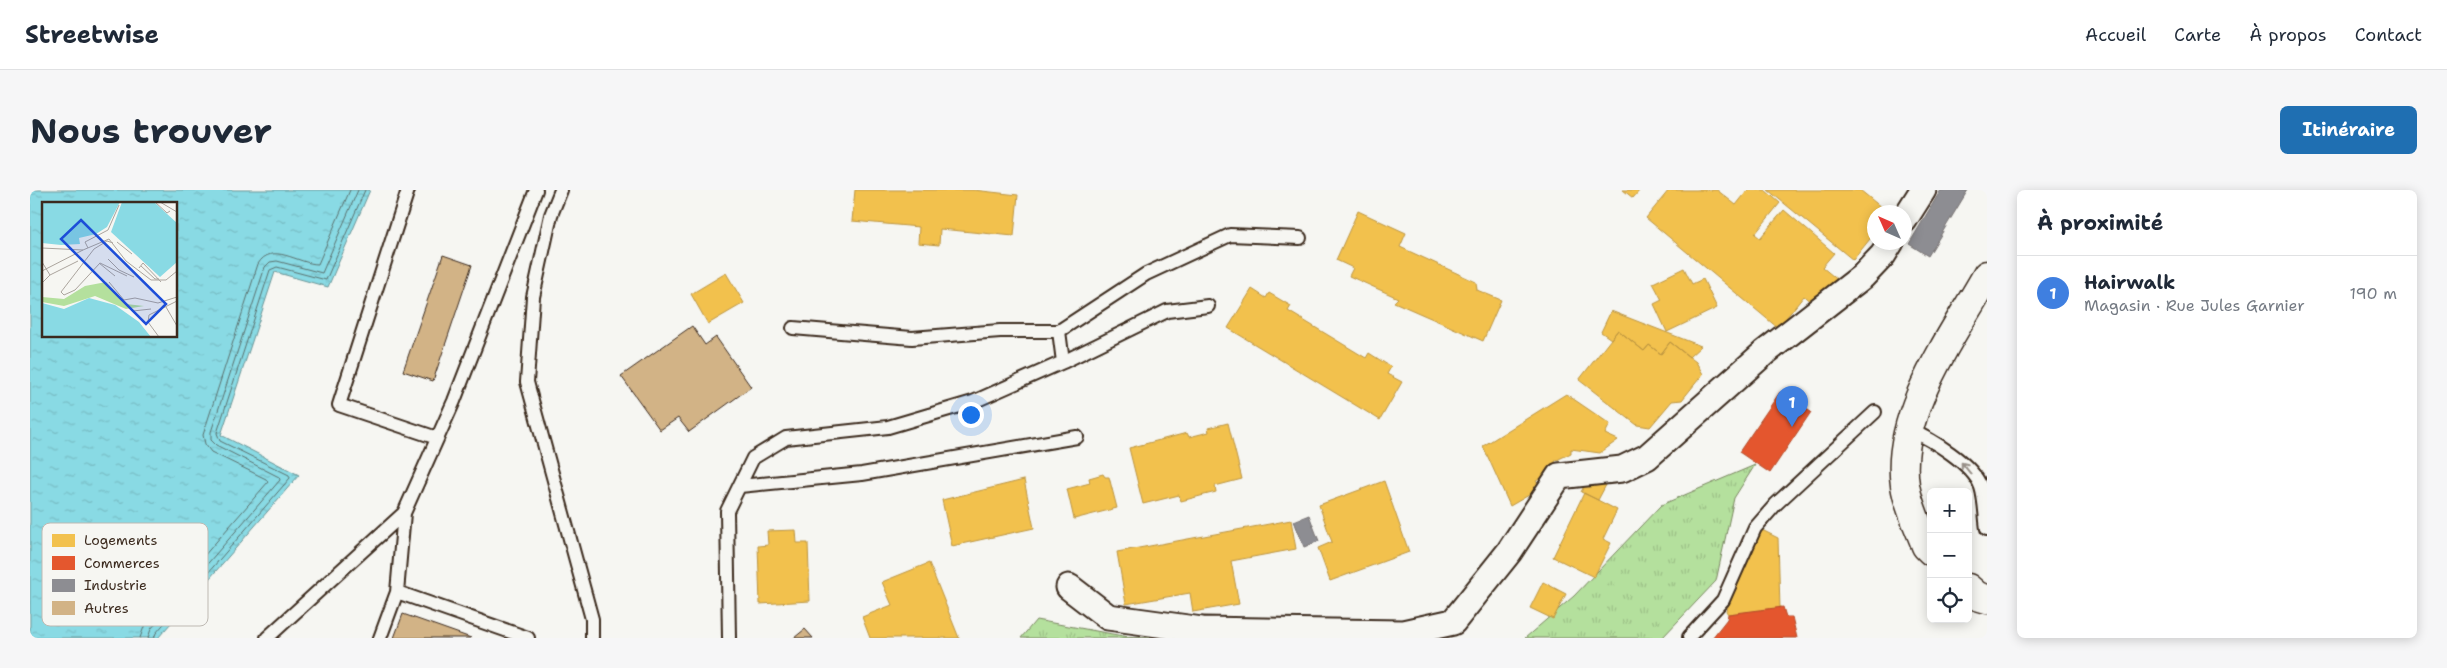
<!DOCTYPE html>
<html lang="fr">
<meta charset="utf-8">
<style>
:root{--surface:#fff;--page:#f6f6f7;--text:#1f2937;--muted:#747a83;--line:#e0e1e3;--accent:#1f6fb2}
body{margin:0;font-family:"Shantell Sans",sans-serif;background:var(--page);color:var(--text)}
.controls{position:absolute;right:15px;bottom:15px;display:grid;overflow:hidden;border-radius:8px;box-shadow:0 2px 12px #0003}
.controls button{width:45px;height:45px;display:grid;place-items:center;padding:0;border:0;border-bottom:1px solid var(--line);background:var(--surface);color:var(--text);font:25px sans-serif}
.compass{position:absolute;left:1837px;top:15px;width:45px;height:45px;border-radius:50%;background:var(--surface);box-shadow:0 2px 12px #0003;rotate:315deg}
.you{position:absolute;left:940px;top:224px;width:18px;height:18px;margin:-12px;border:4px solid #fff;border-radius:50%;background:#1a73e8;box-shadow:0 0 0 8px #1a73e833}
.badge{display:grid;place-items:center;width:32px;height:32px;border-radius:50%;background:var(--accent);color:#fff;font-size:16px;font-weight:700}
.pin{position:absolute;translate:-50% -41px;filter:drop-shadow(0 1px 2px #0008)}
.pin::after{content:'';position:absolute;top:26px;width:18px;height:15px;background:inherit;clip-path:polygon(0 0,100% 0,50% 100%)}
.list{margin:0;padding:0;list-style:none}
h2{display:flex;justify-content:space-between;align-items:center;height:65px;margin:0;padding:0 20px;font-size:21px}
h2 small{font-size:16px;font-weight:400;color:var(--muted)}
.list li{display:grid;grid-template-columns:32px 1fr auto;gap:15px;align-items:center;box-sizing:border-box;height:75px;padding:0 20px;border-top:1px solid var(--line)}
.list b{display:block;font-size:19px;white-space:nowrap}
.list p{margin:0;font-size:16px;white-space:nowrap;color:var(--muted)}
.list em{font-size:16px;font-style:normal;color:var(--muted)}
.icon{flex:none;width:28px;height:28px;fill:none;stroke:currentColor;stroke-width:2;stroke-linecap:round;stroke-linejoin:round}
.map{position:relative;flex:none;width:1957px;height:448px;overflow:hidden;border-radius:8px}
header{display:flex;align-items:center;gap:30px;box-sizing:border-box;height:70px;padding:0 25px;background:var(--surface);border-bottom:1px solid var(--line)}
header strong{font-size:24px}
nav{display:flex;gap:28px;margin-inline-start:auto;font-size:18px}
.intro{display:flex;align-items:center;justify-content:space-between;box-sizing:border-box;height:120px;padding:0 30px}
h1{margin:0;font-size:35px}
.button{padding:12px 22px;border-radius:8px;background:var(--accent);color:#fff;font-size:18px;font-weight:700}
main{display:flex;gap:30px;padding:0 30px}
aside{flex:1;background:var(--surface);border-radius:8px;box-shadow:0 2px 12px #0003}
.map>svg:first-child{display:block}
.grass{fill:url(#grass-tufts);stroke:#78855e}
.water{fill:url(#water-ripples);stroke:#6a9495;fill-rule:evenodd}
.homes{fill:#f2c14e;stroke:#bb9440}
.shops{fill:#e4572e;stroke:#b14a29}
.industry{fill:#8d8d92;stroke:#746f6f}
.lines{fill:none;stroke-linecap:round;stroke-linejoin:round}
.shore{stroke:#5a706d;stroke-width:1}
.building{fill:#d2b386;stroke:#3b2a1e}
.lane-casing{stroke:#3b2a1e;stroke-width:16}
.street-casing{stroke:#3b2a1e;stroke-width:29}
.primary-casing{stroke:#3b2a1e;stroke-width:31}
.lane{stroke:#f6f6f2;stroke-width:12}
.street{stroke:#f6f6f2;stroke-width:25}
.primary{stroke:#f6f6f2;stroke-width:28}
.oneway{stroke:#989088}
.inset-road{fill:none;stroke:#aba49d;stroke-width:1}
.view{fill:#1d4ed8;fill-opacity:0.15;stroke:#1d4ed8;stroke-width:2.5}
.inset-edge{fill:none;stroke:#3b2a1e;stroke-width:2.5}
.key{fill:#f6f6f2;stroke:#beb9b2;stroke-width:1}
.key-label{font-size:14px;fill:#3b2a1e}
</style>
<header>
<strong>Streetwise</strong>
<nav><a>Accueil</a><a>Carte</a><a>À propos</a><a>Contact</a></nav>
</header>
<div class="intro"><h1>Nous trouver</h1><a class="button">Itinéraire</a></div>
<main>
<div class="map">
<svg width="1957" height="448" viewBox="0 0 1957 448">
<defs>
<pattern id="grass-tufts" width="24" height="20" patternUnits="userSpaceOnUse" patternTransform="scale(1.25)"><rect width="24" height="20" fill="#b4e09d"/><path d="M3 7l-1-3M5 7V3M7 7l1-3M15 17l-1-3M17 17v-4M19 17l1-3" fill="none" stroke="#9cc087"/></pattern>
<pattern id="water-ripples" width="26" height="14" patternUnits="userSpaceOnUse" patternTransform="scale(1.25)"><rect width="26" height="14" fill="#89dae4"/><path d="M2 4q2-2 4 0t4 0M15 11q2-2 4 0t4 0" fill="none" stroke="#77bbc3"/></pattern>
</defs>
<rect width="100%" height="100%" fill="#f6f6f2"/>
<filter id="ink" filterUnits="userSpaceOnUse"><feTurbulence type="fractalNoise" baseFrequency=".02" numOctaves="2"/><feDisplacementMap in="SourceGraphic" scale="10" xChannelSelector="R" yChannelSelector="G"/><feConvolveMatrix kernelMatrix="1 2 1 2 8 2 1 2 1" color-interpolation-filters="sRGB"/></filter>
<g filter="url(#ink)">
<!-- grass -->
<path class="grass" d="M1725,275l-21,33 -18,83 -54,57h-137l49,-42 87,-91z
M1006,430l98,18h103h-216z"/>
<!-- water -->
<path class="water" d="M0,0h340l-42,97 -53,-15 -54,163 78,40 -141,163h-128zM14,14h132v132h-132z"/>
<!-- homes -->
<path class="homes" d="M825,0h118l45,5 -4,41 -74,-7 -1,16 -21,-2 1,-16 -67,-6z
M1593,0h17l-7,8z
M1639,0h48l19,15 12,-15h17l15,13 -25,31 5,4 24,-28 50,43 -12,14 17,14 -22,27 -13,-12 -26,32 -132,-110z
M1738,0h92l27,22h-13v22l-21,26z
M1328,21l48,22 -6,14 76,35 1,8 24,10 -18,41 -89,-39 4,-4 -49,-22 4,-8 -17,-8z
M1654,78l8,16 11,-5 14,29 -50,24 -13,-28 8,-4 -9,-17z
M696,83l18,30 -36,21 -17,-30z
M1222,99l14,9 3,-5 22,13 -3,5 78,47 3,-5 22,14 -4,7 15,8 -22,38 -152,-92z
M1581,121l90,35 -12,11 -19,-15 -9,12 -12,-9 -5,6 -26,-21 -7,9 -10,-7z
M1588,140l26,21 5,-6 12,9 9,-12 26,20 7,12 -21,26 -10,1 -22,26 -13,-2 -58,-45z
M1536,204l44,30 -5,10 13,6 -18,13 -29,-4v4l-16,8 3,7 -22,13 5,7 -31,18 -27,-60z
M1198,233l14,56 -27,7 1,6 -35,9 -2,-6 -36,9 -14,-56 58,-15 2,4 20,-5 -1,-4z
M1073,284l2,3h4l8,31 -43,11 -7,-30 23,-6 -1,-5z
M1559,287l17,8 -8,15 -17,-8z
M994,290l10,48 -82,18 -10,-46z
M1354,291l25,71 -79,29 -12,-33 14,-6 -13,-37z
M1554,303l33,17 -14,29 8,4 -17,34 -41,-20z
M1261,330l5,29 -65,12 8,43 -46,8 -3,-19 -64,11 -9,-52z
M766,340l1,13h11l2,58 -50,3 -2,-58 10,-1 -1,-14z
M1732,340l16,8 2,71 -52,5 -2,-3z
M899,373l30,75h-89l-8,-21 30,-12 -10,-23z
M1513,392l23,12 -13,25 -23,-11z"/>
<!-- shops -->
<path class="shops" d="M1750,202l31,20 -41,61 -31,-21z
M1753,417l3,10h6l5,21h-85l15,-19 1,-5z"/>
<!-- industry -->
<path class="industry" d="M1911,0h27l-40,66 -19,-12z
M1279,325l10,26 -15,6 -10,-26z"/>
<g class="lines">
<!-- shore -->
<path class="shore" d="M110,448l5,-14 123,-142 -2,-3 -55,-27 -6,-8 -2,-9 55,-171c14,-23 40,0 60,0l32,-74
M118,448l3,-9 129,-149 -1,-3 -63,-32 -5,-5v-8l54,-165 5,-5 7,-1 45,12 36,-83
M124,448l2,-5 134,-155 -1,-3 -69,-34 -3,-8 53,-163 7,-3 49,13 39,-90"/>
</g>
<!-- building -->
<path class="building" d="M413,65l29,10 -39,116 -30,-10z
M662,136l13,19 11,-8 35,50 -62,45 -11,-14 -18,12 -39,-54z
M373,424l68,24h-77z
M775,439l8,9h-19z"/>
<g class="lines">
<!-- lane casing -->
<g class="lane-casing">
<path id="lane" d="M378,0l-69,215 98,33
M531,0l-10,25 -18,82 -6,85 65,237v19
M763,138l119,10 88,-7h59l87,-57 84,-39 70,3
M1029,141l4,31
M1880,240c21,9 63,34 71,57 4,12 4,29 6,42
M710,296l122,-12 215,-37
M367,402l131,46
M1659,447l34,-37 32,-72 21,-24 99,-92
M237,448l137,-125 50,-112 82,-211
M350,448l17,-46 7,-79
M699,448l-2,-127 26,-53 33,-20 102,-11 85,-25 90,-40 104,-51 41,-5"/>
</g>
<!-- street casing -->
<g class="street-casing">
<path id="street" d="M1874,30l19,-30
M1039,397l39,30 94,13 201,3 50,-11 56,-70 50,-76 63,-7 25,-12 117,-104 99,-77 20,-21 8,-13"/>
</g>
<!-- primary casing -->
<g class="primary-casing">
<path id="primary" d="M1901,361l-5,-5c-7,-19 -18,-40 -21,-61 -11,-71 49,-151 82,-210
M1938,398l9,8 10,3"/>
</g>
<!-- lane -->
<use href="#lane" class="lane"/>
<!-- street -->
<use href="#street" class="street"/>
<!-- primary -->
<use href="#primary" class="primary"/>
</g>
<!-- one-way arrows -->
<defs><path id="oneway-shaft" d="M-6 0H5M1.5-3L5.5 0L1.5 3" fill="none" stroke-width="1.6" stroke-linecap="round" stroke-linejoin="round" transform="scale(1.25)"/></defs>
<use class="oneway" href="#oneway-shaft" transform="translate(1936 278) rotate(-129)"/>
</g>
<!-- overview -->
<g transform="translate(12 12)">
<rect width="135" height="135" fill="#f6f6f2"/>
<path d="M64,80l20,22 18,2 -18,3 -31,-13 -31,10 -22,-4v-5l22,2 21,-13z" fill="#b4e09d"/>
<path d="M0,0h78l-13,25 -11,7 -17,4 1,6 -19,1 -19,-2zM80,0h32l23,21v39l-17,15 -49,-45zM47,96l26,7 24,17 12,15h-109v-34l22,6z" fill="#89dae4"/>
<path class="inset-road" d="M113,0l12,11 3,-2M118,0l17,10M75,40l15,12M71,41l-6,-2 -13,8 -33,43 3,3 11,-5 25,-27 27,13M0,46l41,2 26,-11 17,22 25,19h15l11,-9M46,46l-3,-6 23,-12 11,-25M66,57l11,11 15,7M0,60l8,13 -8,8M57,61l16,13M99,64l14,13h4M97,66l4,-5 18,19M0,69l41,-21M8,73l28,-14M67,80l15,18 11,-2 23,5 19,-6M124,105l11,19M91,109l18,-2M117,135l-11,-15 1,-7 28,-14"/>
<path class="view" d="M39,18l85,84 -20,20 -85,-85z"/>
<rect width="135" height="135" class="inset-edge"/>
</g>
<!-- legend -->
<rect x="12" y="333" width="166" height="103" rx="8" class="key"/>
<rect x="22" y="344" width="23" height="13" fill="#f2c14e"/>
<rect x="22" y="366" width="23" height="14" fill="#e4572e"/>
<rect x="22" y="389" width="23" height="13" fill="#8d8d92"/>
<rect x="22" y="411" width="23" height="14" fill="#d2b386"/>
<g class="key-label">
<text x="54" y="355">Logements</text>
<text x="54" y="378">Commerces</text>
<text x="54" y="400">Industrie</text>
<text x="54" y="423">Autres</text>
</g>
</svg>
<div class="controls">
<button>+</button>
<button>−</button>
<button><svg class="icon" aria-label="locate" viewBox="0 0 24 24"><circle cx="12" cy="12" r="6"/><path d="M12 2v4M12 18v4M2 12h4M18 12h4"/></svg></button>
</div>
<svg class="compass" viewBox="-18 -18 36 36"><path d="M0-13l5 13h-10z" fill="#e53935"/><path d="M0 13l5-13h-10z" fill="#747a83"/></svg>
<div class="you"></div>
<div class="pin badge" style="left:1762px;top:237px;background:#3f7fe0">1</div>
</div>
<aside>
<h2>À proximité<small></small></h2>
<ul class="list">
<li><span class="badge" style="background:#3f7fe0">1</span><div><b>Hairwalk</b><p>Magasin · Rue Jules Garnier</p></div><em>190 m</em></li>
</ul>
</aside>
</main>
